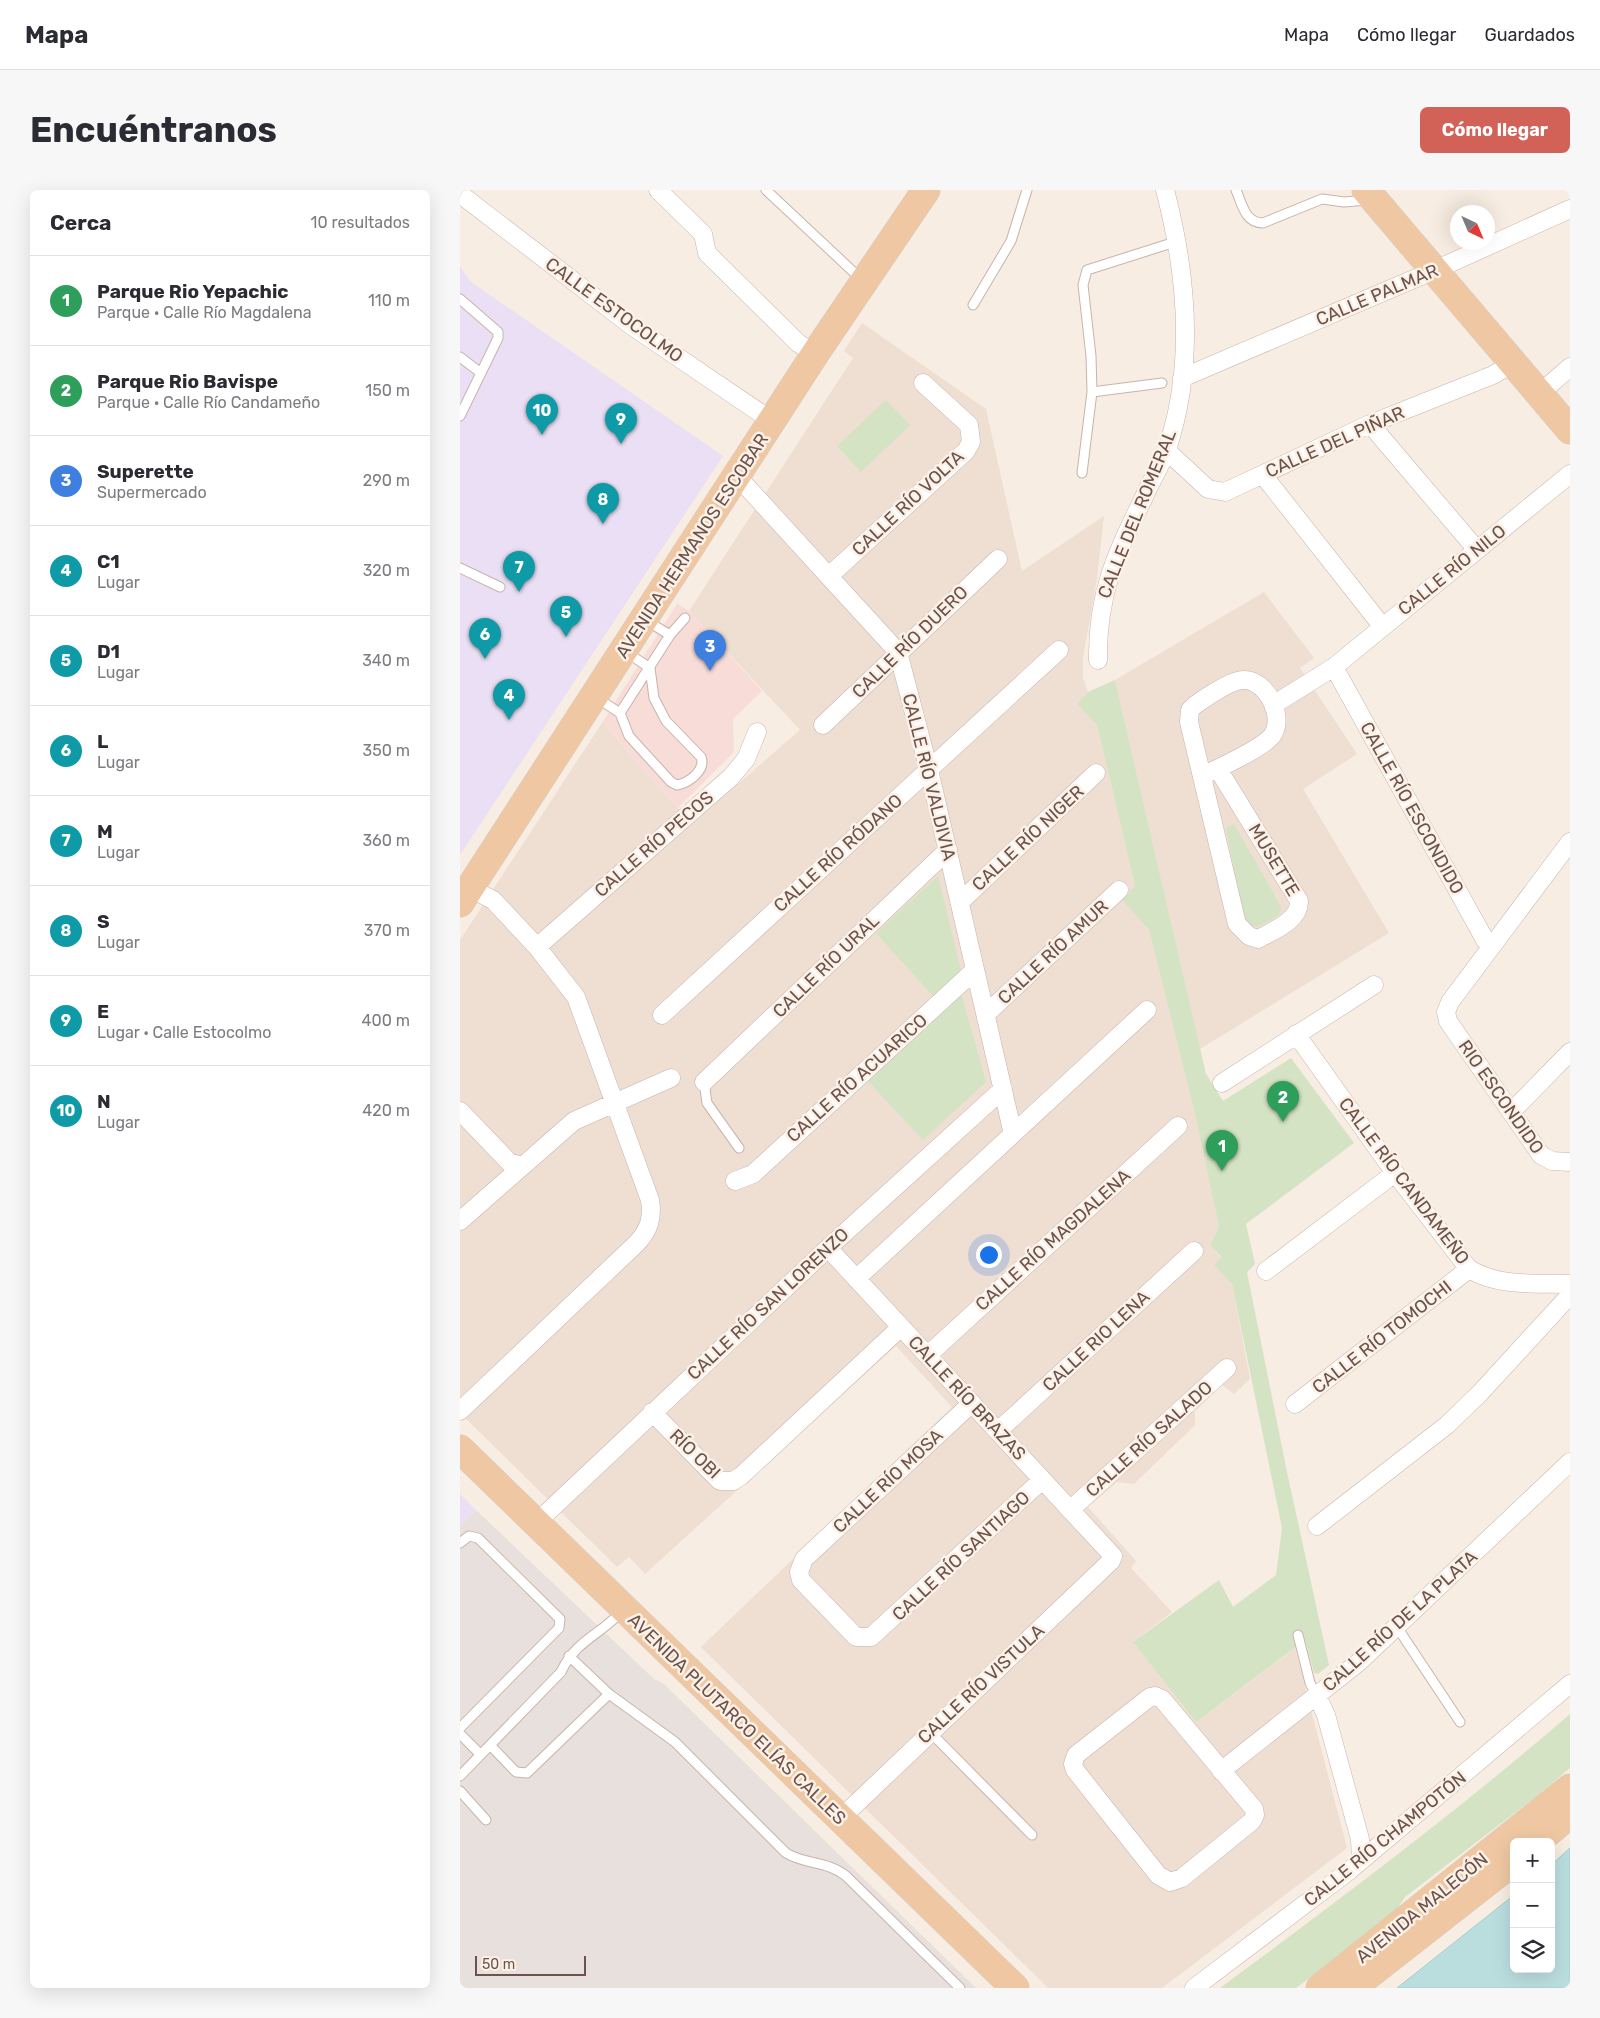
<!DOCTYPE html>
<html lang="es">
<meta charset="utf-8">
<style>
:root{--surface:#fff;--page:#f7f7f7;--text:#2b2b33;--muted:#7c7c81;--line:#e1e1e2;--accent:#d26257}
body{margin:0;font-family:Rubik,sans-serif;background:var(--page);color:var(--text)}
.controls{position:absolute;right:15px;bottom:15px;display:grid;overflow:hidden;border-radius:8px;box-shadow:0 5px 20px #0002}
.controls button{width:45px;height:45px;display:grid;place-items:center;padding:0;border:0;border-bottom:1px solid var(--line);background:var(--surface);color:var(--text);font:25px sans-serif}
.compass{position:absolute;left:990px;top:15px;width:45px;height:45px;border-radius:50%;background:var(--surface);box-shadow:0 5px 20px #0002;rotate:136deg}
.scale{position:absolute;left:15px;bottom:12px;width:111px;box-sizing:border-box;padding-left:5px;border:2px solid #6c534c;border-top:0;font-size:14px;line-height:18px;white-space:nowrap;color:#6c534c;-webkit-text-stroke:4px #fcf1e7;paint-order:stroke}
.you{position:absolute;left:528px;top:1064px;width:18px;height:18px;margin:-12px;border:4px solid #fff;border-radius:50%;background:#1a73e8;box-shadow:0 0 0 8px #1a73e833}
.badge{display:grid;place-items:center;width:32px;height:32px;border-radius:50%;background:var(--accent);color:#fff;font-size:16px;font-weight:700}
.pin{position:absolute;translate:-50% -41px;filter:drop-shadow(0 1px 2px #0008)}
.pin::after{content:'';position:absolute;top:26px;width:18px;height:15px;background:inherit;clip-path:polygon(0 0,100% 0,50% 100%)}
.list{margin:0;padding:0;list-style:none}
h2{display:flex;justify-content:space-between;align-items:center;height:65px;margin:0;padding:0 20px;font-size:21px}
h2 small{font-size:16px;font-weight:400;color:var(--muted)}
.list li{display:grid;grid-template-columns:32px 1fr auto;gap:15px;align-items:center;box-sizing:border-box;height:90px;padding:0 20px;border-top:1px solid var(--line)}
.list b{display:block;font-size:19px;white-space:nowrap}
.list p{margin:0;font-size:16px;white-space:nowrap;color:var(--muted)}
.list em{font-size:16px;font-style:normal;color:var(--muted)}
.icon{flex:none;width:28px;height:28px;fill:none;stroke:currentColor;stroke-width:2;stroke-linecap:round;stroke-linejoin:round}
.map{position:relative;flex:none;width:1110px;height:1798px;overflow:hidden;border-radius:8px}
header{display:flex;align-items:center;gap:30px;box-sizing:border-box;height:70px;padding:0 25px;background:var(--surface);border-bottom:1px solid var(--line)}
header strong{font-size:24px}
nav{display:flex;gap:28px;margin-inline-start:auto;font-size:18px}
.intro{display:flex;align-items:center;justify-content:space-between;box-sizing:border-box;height:120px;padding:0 30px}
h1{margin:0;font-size:35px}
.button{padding:12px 22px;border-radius:8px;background:var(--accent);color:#fff;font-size:18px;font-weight:700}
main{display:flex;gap:30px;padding:0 30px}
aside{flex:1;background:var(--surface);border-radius:8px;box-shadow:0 5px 20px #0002}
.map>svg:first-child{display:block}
.residential{fill:#efded2}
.commercial{fill:#f7dcd7}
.industrial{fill:#e8e0dd}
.education{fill:#eadff4}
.green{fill:#d4e3c3}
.water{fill:#badede;stroke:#a2cecf}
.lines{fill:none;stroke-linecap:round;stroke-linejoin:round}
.lane-casing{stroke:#c7b4ab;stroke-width:11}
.street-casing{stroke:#c7b4ab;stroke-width:19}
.primary-casing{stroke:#d3cbc9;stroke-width:29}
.lane{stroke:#fff;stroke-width:9}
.street{stroke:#fff;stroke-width:18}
.primary{stroke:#efc8a3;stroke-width:28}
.labels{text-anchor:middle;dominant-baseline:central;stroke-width:5;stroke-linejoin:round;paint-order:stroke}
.street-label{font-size:18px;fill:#6c534c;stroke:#fcf1e7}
</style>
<header>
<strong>Mapa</strong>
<nav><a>Mapa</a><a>Cómo llegar</a><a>Guardados</a></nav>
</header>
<div class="intro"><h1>Encuéntranos</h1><a class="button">Cómo llegar</a></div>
<main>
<aside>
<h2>Cerca<small>10 resultados</small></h2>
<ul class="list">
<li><span class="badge" style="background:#2e9e5b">1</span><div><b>Parque Rio Yepachic</b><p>Parque · Calle Río Magdalena</p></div><em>110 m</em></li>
<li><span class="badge" style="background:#2e9e5b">2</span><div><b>Parque Rio Bavispe</b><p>Parque · Calle Río Candameño</p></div><em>150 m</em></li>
<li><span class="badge" style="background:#3f7fe0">3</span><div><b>Superette</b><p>Supermercado</p></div><em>290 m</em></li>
<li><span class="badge" style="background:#0f9aa8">4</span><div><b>C1</b><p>Lugar</p></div><em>320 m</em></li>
<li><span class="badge" style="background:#0f9aa8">5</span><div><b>D1</b><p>Lugar</p></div><em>340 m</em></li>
<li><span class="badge" style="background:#0f9aa8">6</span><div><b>L</b><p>Lugar</p></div><em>350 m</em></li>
<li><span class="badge" style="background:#0f9aa8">7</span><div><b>M</b><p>Lugar</p></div><em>360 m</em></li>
<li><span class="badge" style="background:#0f9aa8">8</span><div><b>S</b><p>Lugar</p></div><em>370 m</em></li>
<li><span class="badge" style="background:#0f9aa8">9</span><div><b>E</b><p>Lugar · Calle Estocolmo</p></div><em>400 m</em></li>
<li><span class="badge" style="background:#0f9aa8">10</span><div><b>N</b><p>Lugar</p></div><em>420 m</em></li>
</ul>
</aside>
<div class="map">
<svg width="1110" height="1798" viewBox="0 0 1110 1798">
<rect width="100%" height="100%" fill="#f8ede2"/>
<!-- residential -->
<path class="residential" d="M402,133l124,86 36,162 82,-55 -7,63 -14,79v20l5,14 -11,12 20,21 38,161 -13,14 27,30 47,189 23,108 -9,18 11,13 -7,7 18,19 18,95 -16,15 -12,-9 -27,26v14l-61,59 -17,-2 -29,25 48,54 -5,7 41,44 -39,30 63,80 99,-74 52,200 -185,140h-114l-347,-341 251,-240 -56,-61 -251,228 -16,-17 -12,10 -157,-154v-473l142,-217 90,101 108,-94 -111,-119 164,-253 -9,-7z
M804,402l50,66 -14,10 57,86 -54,35 86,144 -189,116 -85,-369z"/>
<!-- commercial -->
<path class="commercial" d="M217,414l12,7 73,80 -29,28 1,33 -56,56 -76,-85z"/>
<!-- industrial -->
<path class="industrial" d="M16,1320l178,169 10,5 312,304h-516v-462z"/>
<!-- education -->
<path class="education" d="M0,76l11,16 252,174 -263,399z
M0,1304l16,16 -16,16z"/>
<!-- green -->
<path class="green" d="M426,210l24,25 -49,47 -24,-26z
M655,490l91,394 17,27 68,-43 63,85 -108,81 9,40 -8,8 40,200 42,193 -11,9 -4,-1 -9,-33 -109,82 -63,-80 86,-62 14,27 43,-32 6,-47 -50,-244 -18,-19 7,-8 -11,-12 9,-18 -23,-108 -47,-189 -27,-30 13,-14 -38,-161 -20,-21 11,-12z
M774,634l45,79 2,6 -2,6 -22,12 -11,-4 -3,-7 -17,-89z
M478,686l23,95 -28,25 -57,-63z
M501,803l25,89 -63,58 -56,-60z
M1110,1524v54l-32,27 -133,102 -13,20 -96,71h-76c119,-88 238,-177 350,-274z"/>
<!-- water -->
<path class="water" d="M1110,1658v140h-173l117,-93v74h37v-104z"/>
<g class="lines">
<!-- lane casing -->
<g class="lane-casing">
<path id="lane" d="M306,0l96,90
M776,0c6,14 9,33 27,33l59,-24 22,3 24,-2
M0,109l38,33v6l-38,78
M513,115l38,-64 16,-51
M0,167l21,16
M632,202l70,-9
M622,283l10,-81 -1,-36 -8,-71 4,-15 88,-28
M0,378l40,19
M210,445l15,-17
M137,508l23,15 9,23 42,46 6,3c12,-2 29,-15 24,-28l-35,-36 -12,-23 -4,-30 -24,-16
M160,523l50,-78 -23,-14
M244,892l3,21 32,45
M0,1353l9,-7 9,2 82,81 -1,9 -99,100
M937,1437l63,95
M838,1445l12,48 7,13
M109,1466l40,38 66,48 111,111c20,12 42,8 60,23l114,112
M470,1542l102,103
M0,1544l20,20
M30,1555l26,27 11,1 82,-79
M0,1586l101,-104c15,-32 38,-36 61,-61
M0,1601l26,29"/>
</g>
<!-- street casing -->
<g class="street-casing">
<path id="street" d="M198,0l45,44 4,19 91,90 17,11
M0,4l172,132 140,95
M722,188l253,-108 135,-61
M1079,204l31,-27
M910,234l107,126
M706,260l42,39 17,3 145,-68 123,-49 20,-12
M803,285l119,151
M277,286l161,176 31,118 84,364
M369,386l137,-125 5,-9 -2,-17 -46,-42
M638,470c-1,-67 18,-105 46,-163 7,-16 17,-32 23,-48 28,-83 20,-175 -2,-259
M874,477l151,273 6,7
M813,515l61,-38 236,-193
M363,535l175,-166
M743,585c15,-6 56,-26 67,-37 18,-18 -4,-60 -27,-58 -12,0 -38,18 -48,25l-5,5 -1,12 48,202 12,12 9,3c14,-8 42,-18 41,-38l-81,-132
M1110,652l-120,160 -4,10 2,9 93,134 11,6 18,1
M500,712l136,-129
M77,757l194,-170 15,-18 11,-27
M526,824l133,-124
M202,825l397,-365
M836,844l99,139 74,96c30,18 67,14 101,15
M244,892l244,-232
M762,893l152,-98
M0,921l49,51 12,4
M1052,921l58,-59
M275,991l18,-7 222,-204
M0,1031l114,-100 97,-43
M368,1058l285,308 -2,5 -271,258
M806,1081l129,-98
M396,1089l291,-269
M468,1165l250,-229
M512,1213l-168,156 -5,13 2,8 55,57h15l171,-157
M835,1214l174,-135
M0,1221l177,-168c12,-13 16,-25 13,-43l-74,-203 -39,-50 -44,-47 -23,-12
M192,1222l68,69h13l8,-5 160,-149
M538,1241l196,-180
M610,1320l157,-142
M76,1333l292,-275 175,-159
M857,1336l130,-101 33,-32 90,-98
M695,1506l7,3 92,110 1,6 -3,6 -70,57 -12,4 -12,-7 -83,-105 -2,-6 3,-9 74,-58z
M857,1506l9,19 34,124 1,20
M761,1581l138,-109 211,-200
M734,1798l156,-118 220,-186"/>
</g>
<!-- primary casing -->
<g class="primary-casing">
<path id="primary" d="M906,0l204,240
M0,713l355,-549 111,-164
M0,1259l555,539
M1077,1652l33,-28
M860,1798l250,-200
M892,1798l162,-127"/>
</g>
<!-- lane -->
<use href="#lane" class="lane"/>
<!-- street -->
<use href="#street" class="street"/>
<!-- primary -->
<use href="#primary" class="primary"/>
</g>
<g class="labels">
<!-- street labels -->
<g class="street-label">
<text transform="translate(917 105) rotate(-23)">CALLE PALMAR</text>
<text transform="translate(154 120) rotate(36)">CALLE ESTOCOLMO</text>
<text transform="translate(875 252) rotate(-24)">CALLE DEL PIÑAR</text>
<text transform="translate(448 313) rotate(-43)">CALLE RÍO VOLTA</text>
<text transform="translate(677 324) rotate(-68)">CALLE DEL ROMERAL</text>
<text transform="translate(232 356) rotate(-57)">AVENIDA HERMANOS ESCOBAR</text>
<text transform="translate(992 380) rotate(-39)">CALLE RÍO NILO</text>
<text transform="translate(450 452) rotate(-44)">CALLE RÍO DUERO</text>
<text transform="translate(469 587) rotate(76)">CALLE RÍO VALDIVIA</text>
<text transform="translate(952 618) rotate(61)">CALLE RÍO ESCONDIDO</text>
<text transform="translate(568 648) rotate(-43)">CALLE RÍO NIGER</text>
<text transform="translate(194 654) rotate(-41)">CALLE RÍO PECOS</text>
<text transform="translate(378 663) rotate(-42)">CALLE RÍO RÓDANO</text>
<text transform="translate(814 670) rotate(59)">MUSETTE</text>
<text transform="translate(593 762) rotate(-43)">CALLE RÍO AMUR</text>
<text transform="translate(366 776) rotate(-44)">CALLE RÍO URAL</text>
<text transform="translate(397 888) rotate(-42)">CALLE RÍO ACUARICO</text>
<text transform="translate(1041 907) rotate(55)">RIO ESCONDIDO</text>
<text transform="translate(944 991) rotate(53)">CALLE RÍO CANDAMEÑO</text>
<text transform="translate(593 1050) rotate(-42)">CALLE RÍO MAGDALENA</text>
<text transform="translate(308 1114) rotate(-43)">CALLE RÍO SAN LORENZO</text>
<text transform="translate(922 1147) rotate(-38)">CALLE RÍO TOMOCHI</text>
<text transform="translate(636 1151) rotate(-43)">CALLE RIO LENA</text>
<text transform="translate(507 1208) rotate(47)">CALLE RÍO BRAZAS</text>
<text transform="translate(689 1249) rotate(-42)">CALLE RÍO SALADO</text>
<text transform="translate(235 1264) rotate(44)">RÍO OBI</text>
<text transform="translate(428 1291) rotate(-43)">CALLE RÍO MOSA</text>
<text transform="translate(501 1366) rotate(-43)">CALLE RÍO SANTIAGO</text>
<text transform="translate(940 1431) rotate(-42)">CALLE RÍO DE LA PLATA</text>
<text transform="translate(521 1494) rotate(-43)">CALLE RÍO VISTULA</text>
<text transform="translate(277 1529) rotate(44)">AVENIDA PLUTARCO ELÍAS CALLES</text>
<text transform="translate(925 1649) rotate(-39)">CALLE RÍO CHAMPOTÓN</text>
<text transform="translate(962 1718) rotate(-39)">AVENIDA MALECÓN</text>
</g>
</g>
</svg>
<div class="controls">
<button>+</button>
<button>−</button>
<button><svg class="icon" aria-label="layers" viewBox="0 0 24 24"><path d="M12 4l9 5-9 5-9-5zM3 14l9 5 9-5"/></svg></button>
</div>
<svg class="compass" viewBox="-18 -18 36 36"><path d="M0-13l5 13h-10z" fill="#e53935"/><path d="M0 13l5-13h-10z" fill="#7c7c81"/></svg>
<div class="scale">50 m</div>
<div class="you"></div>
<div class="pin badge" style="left:762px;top:981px;background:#2e9e5b">1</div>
<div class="pin badge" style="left:823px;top:932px;background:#2e9e5b">2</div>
<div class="pin badge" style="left:250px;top:481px;background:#3f7fe0">3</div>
<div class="pin badge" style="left:49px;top:530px;background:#0f9aa8">4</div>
<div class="pin badge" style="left:106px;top:447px;background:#0f9aa8">5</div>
<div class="pin badge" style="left:25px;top:469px;background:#0f9aa8">6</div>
<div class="pin badge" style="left:59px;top:402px;background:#0f9aa8">7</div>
<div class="pin badge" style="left:143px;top:334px;background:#0f9aa8">8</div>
<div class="pin badge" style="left:161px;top:254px;background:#0f9aa8">9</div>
<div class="pin badge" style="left:82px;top:245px;background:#0f9aa8">10</div>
</div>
</main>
